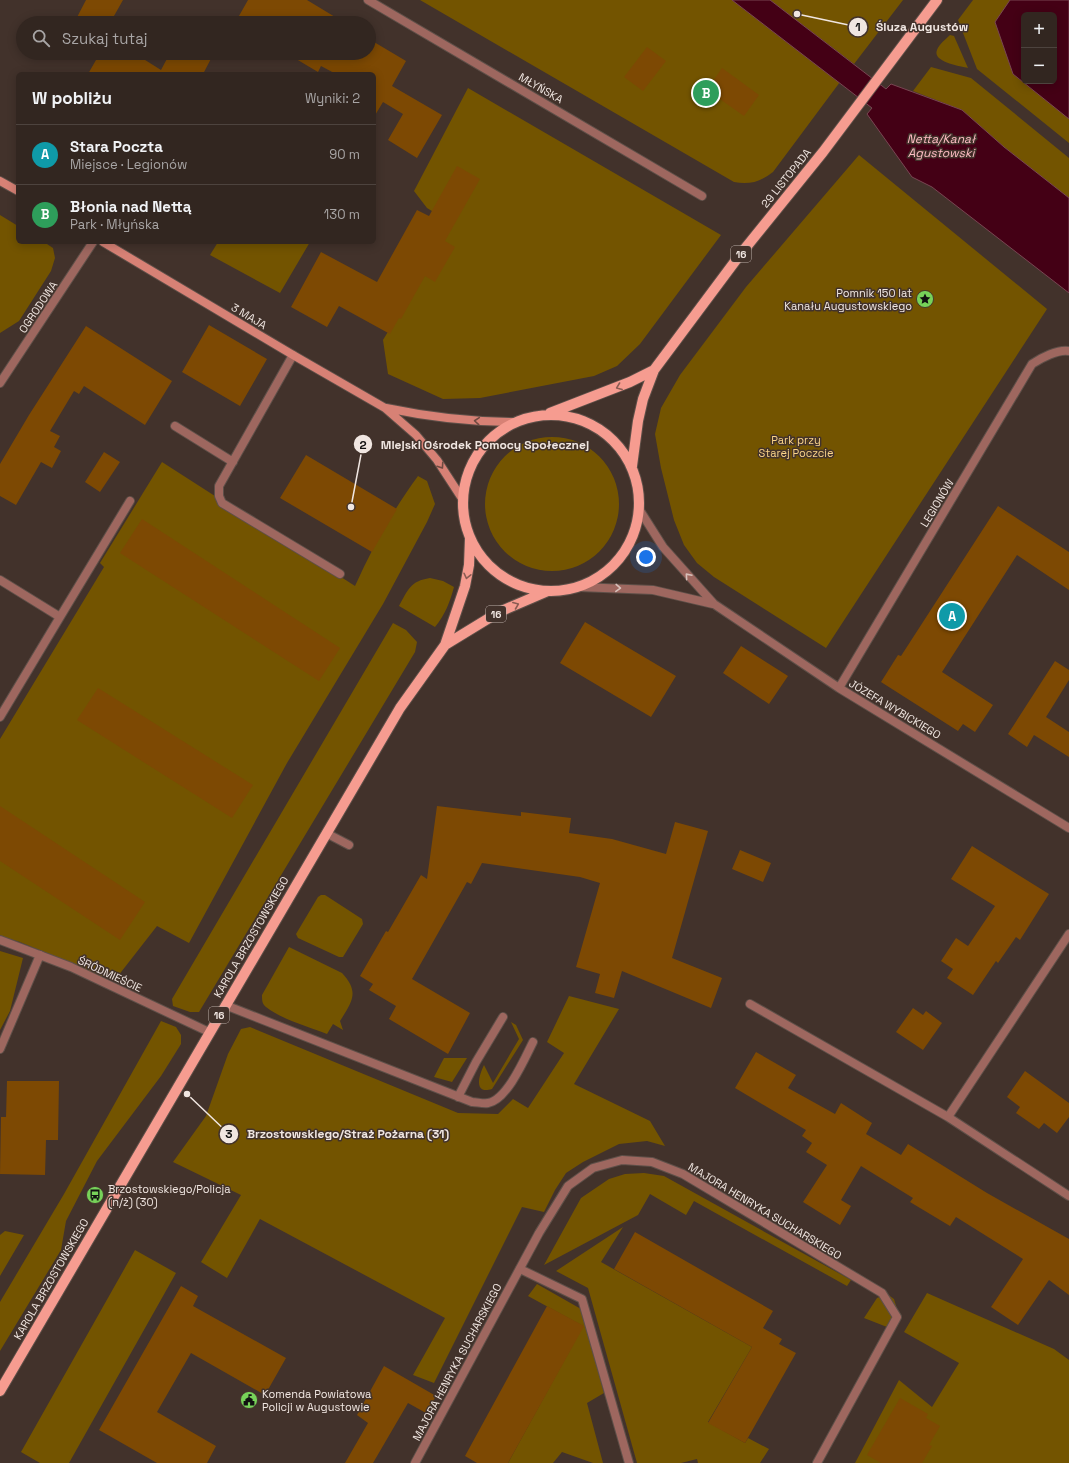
<!DOCTYPE html>
<html lang="pl">
<meta charset="utf-8">
<style>
:root{--surface:#322620;--page:#3a2e29;--text:#f1f3f6;--muted:#a8a5a5;--line:#4d433e;--accent:#bca0f2}
body{margin:0;font-family:"Space Grotesk",sans-serif;background:var(--page);color:var(--text)}
.controls{position:absolute;right:12px;top:12px;display:grid;overflow:hidden;border-radius:6px;box-shadow:0 2px 10px #0003}
.controls button{width:36px;height:36px;display:grid;place-items:center;padding:0;border:0;border-bottom:1px solid var(--line);background:var(--surface);color:var(--text);font:20px sans-serif}
.you{position:absolute;left:646px;top:557px;width:14px;height:14px;margin:-10px;border:3px solid #fff;border-radius:50%;background:#1a73e8;box-shadow:0 0 0 6px #1a73e833}
.badge{display:grid;place-items:center;width:26px;height:26px;border-radius:50%;background:var(--accent);color:#fff;font-size:13px;font-weight:700}
.pin{position:absolute;translate:-50% -50%;border:2px solid #fff;box-shadow:0 1px 4px #0006}
.list{margin:0;padding:0;list-style:none}
h2{display:flex;justify-content:space-between;align-items:center;height:52px;margin:0;padding:0 16px;font-size:17px}
h2 small{font-size:13px;font-weight:400;color:var(--muted)}
.list li{display:grid;grid-template-columns:26px 1fr auto;gap:12px;align-items:center;box-sizing:border-box;height:60px;padding:0 16px;border-top:1px solid var(--line)}
.list b{display:block;font-size:15px;white-space:nowrap}
.list p{margin:0;font-size:13px;white-space:nowrap;color:var(--muted)}
.list em{font-size:13px;font-style:normal;color:var(--muted)}
.icon{flex:none;width:22px;height:22px;fill:none;stroke:currentColor;stroke-width:2;stroke-linecap:round;stroke-linejoin:round}
.map{position:relative;flex:none;width:1069px;height:1463px;overflow:hidden}
.search{position:absolute;background:var(--surface);box-shadow:0 2px 10px #0003;left:16px;top:16px;width:360px;height:44px;display:flex;align-items:center;gap:10px;box-sizing:border-box;padding:0 14px;border-radius:22px;color:var(--muted);font-size:15px}
.panel{position:absolute;background:var(--surface);box-shadow:0 2px 10px #0003;left:16px;top:72px;width:360px;height:172px;border-radius:6px}
.map>svg:first-child{display:block}
.green{fill:#735400;fill-rule:evenodd}
.water{fill:#440015;stroke:#784552;fill-rule:evenodd}
.building{fill:#7d4903}
.lines{fill:none;stroke-linecap:round;stroke-linejoin:round}
.lane-casing{stroke:#5e4f48;stroke-width:10}
.street-casing{stroke:#5e4f48;stroke-width:10}
.secondary-casing{stroke:#5e4f48;stroke-width:10}
.primary-casing{stroke:#5e4f48;stroke-width:12}
.lane{stroke:#9e675f;stroke-width:8}
.street{stroke:#9e675f;stroke-width:8}
.secondary{stroke:#d78175;stroke-width:8}
.primary{stroke:#f69c90;stroke-width:10}
.oneway{stroke:#8a5c53}
.oneway2{stroke:#6f4a41}
.oneway3{stroke:#d7c0ba}
.labels{text-anchor:middle;dominant-baseline:central;stroke-width:3;stroke-linejoin:round;paint-order:stroke}
.shield{fill:#42322b;stroke:#bcb0aa;stroke-width:1}
.shield-label{font-size:10px;font-weight:bold;fill:#f0e6e1}
.street-label{font-size:11px;fill:#f0e6e1;stroke:#42322b}
.poi-label{font-size:11px;fill:#f0e6e1;stroke:#42322b;text-anchor:start}
.park-label{font-size:11px;fill:#fbd488;stroke:#42322b}
.water-label{font-size:12px;font-style:italic;fill:#ffbcc4;stroke:#42322b}
.leader{fill:none;stroke:#f0e6e1;stroke-width:1.5}
.callout-dot{fill:#f0e6e1;stroke:#42322b;stroke-width:1.5}
.mark-label{font-size:12px;text-anchor:middle;font-weight:bold;fill:#111}
.callout-label{font-size:12px;text-anchor:middle;font-weight:bold;fill:#f0e6e1;stroke:#42322b;stroke-width:3;stroke-linejoin:round;paint-order:stroke}
</style>
<div class="map">
<svg width="1069" height="1463" viewBox="0 0 1069 1463">
<rect width="100%" height="100%" fill="#42322b"/>
<!-- green -->
<path class="green" d="M420,0h312l108,82 -67,90c-13,10 -24,13 -39,10z
M770,0h133l-49,64z
M973,0h96v143l-92,-74 -19,-49zM1024,15h30v66h-30z
M950,35l4,1 14,32c-8,-2 -36,-6 -31,-18 2,-6 9,-11 13,-15z
M931,67l40,11 98,80v40l-65,-51 -42,-37 -49,-19z
M468,88l253,147 -81,109 -23,22 -23,10 -114,22 -37,1 -55,-25 -5,-34 70,-116 -26,-16 -13,-17z
M859,155l188,154 -221,339 -112,-71 -17,-14 -13,-18 -10,-25 -13,-52 -6,-34 6,-26 19,-33 66,-88z
M0,215l18,11v16h26l9,6 2,10 -4,13 -32,50 -19,12z
M218,242h92l-30,51 -70,-38z
M485 504a67 67 0 1 1 134 0a67 67 0 1 1-134 0Z
M162,462l193,124c17,-38 38,-76 63,-110l9,5 8,23 -8,18 -44,82 -96,159 -98,180 -32,-17 -39,50h-16l-82,-34 -20,-6v-197l104,-172 -4,-4z
M430,578l13,3 11,6c-4,15 -9,28 -19,40l-36,-21c9,-16 11,-25 31,-28z
M393,623l13,7 11,12 -2,10 -216,360h-9l-17,-6 -1,-7z
M321,895h4l37,24 1,5 -20,33h-4l-41,-19 -2,-4 22,-37z
M289,947l53,26c18,19 10,29 -2,48l3,9 -10,-6 -6,10c-18,-7 -46,-15 -61,-27 -4,-3 -4,-7 -4,-12z
M0,951l23,7 -13,53 -10,19z
M569,996l50,13 -45,75 76,37 15,25 -18,-5 -28,3 -36,18 -17,11 -11,17 -11,22 -22,-5 -88,176 -21,-8 32,-57 -185,-99 -33,59 -26,-16 40,-67 -68,-33 33,-46 22,-62 13,-25 9,-2 208,86 40,1 15,-15 15,9 36,-55 -17,-11z
M161,1021l15,6 5,8v9l-20,32 -64,85 -31,60 -5,29 -61,101v-49l64,-108z
M511,1022l5,3 7,15 -31,49c-19,6 -13,-14 -8,-24l9,18 26,-44z
M444,1058h23l-15,24 -18,-5z
M644,1173l20,3 187,104 -4,6 -153,-85 -8,14 -36,-21 -12,21 -94,50 37,-67 28,-19 16,-5z
M623,1227l-22,35 151,85 -44,75 37,21 3,-5 21,11 -9,14h-62l-1,-4 -16,4h-44l-49,-175 -32,-17z
M5,1231l19,4 -24,41v-41z
M135,1250l41,23 -107,190h-29l-19,-11z
M537,1284l44,25 23,84 -17,10 16,60h-10l-31,-11 -9,11h-45l75,-137 -55,-30z
M927,1293l127,56 15,11v103h-214l44,-83 33,27 27,-44 -55,-31z
M887,1294l7,5 3,10 -10,18 -23,-9 13,-20z"/>
<!-- water -->
<path class="water" d="M732,0h38l116,89 5,-5 71,26 42,37 65,51v95l-137,-106 -20,-10 -45,-63 5,-6z
M1010,0h59v119l-56,-45 -18,-52zM1024,15h30v66h-30z"/>
<!-- building -->
<path class="building" d="M86,0h37l-13,23h-36z
M248,0h59l38,23h-110z
M369,39l37,22 -14,25 50,29 -25,43 -29,-18 15,-26 -20,-12 -9,15v-43h-38l-15,-8 -3,6 -32,-19v2l-3,-2h86z
M647,47l19,14 -23,30 -19,-14z
M100,53h34l27,17 9,-17h44l-11,21h-115z
M722,68l37,27 -15,21 -37,-26z
M457,166l23,13 -35,62 10,6 -20,35 -10,-6 -24,43 -2,-1 -9,16 -51,-28 -12,21 -36,-20 30,-55 56,30 40,-72 12,6z
M209,325l58,34 -27,47 -58,-34z
M86,326l86,55 -27,44 -61,-39 -5,8 -5,-3 -24,40 10,5 -6,11 7,4 -9,17 -11,-6 -25,43 -16,-9v-32l29,-49z
M104,452l16,10 -20,30 -15,-10z
M306,455l91,54 -25,43 -92,-54z
M998,506l71,46v38l-52,-35 -75,117 51,33 -18,27 -12,-8 -5,7 -77,-49 17,-27 3,1z
M142,519l198,129 -21,33 -199,-128z
M585,622l91,54 -25,41 -91,-54z
M741,646l47,30 -19,28 -46,-31z
M1055,661l14,9v10l-23,37 23,15v25l-35,-22 -7,12 -19,-13z
M98,688l155,97 -21,33 -155,-98z
M0,806l145,96 -25,38 -120,-79z
M437,806l84,10v-4l50,6 -2,15 43,6 54,15 9,-32 33,9 -36,127 50,20 -11,30 -89,-37 -8,27 -19,-5 5,-19 -24,-7 24,-84 -20,-6 -98,-14 -11,21 -4,-2 -55,97 58,34 -22,41 -59,-35 7,-13 -27,-16 4,-6 -13,-8 26,-45 2,1 33,-57 6,4z
M972,846l77,48 -29,46 -4,-3 -18,26 -2,-2 -23,34 -26,-17 6,-9 -12,-8 15,-23 12,8 27,-40 -44,-27z
M740,850l31,13 -8,19 -31,-13z
M913,1008l10,7 3,-4 16,12 -19,27 -27,-18z
M756,1052l40,23 -8,13 47,26 6,-11 31,20 -6,11 35,21 7,-11 79,49 82,46v56l-20,-15 -31,45 -27,-18 32,-48 -67,-42 -6,9 -40,-24 3,-4 -52,-32 -20,34 10,6 -11,19 -37,-23 24,-37 -21,-13 6,-9 -10,-7 4,-6 -71,-42z
M1025,1071l44,32v14l-12,16 -13,-10 -5,6 -23,-16 4,-6 -13,-10z
M7,1081h52l-1,59h-12l-1,35 -45,-1 1,-57h5z
M635,1232l138,79 -10,17 19,11 -3,5 17,9 -51,90 -37,-20 44,-76 -138,-78z
M181,1286l17,10 -5,10 93,52 -21,37 -74,-42 -34,59 59,34 -9,17h-50l-58,-33z
M547,1306l37,20 -76,137h-31l-12,-7z
M384,1366l52,30 -10,17 -18,-10 -35,60h-28l23,-40 -11,-8z
M900,1398l28,16 -2,4 14,8 -11,19 3,1 -10,17h-41l-14,-8z"/>
<g class="lines">
<!-- lane casing -->
<g class="lane-casing">
<path id="lane" d="M293,355l-74,131v10l3,7 118,71
M175,426l58,36
M0,580l60,37 70,-116
M0,717l60,-100
M326,833l23,12
M225,1005l247,97c5,0 11,2 16,1 19,-3 37,-45 45,-61
M0,1049l40,-94
M458,1097l18,-35 27,-45
M520,1269l62,30 47,164"/>
</g>
<!-- street casing -->
<g class="street-casing">
<path id="street" d="M368,0l334,196
M0,383l93,-141
M639,509l24,38 51,57 125,84 230,140
M579,587l74,3 60,14
M839,688l193,-324c9,-6 26,-15 37,-13
M0,940l71,27 138,65
M750,1004l198,113 121,79
M948,1117l121,-183
M415,1463l124,-230 29,-47 25,-18 29,-8 30,2 31,12 199,119 15,24 -80,146"/>
</g>
<!-- secondary casing -->
<g class="secondary-casing">
<path id="secondary" d="M0,181l18,10
M103,242l190,113 92,53 31,27 21,25 26,40
M386,408c43,9 86,14 130,14"/>
</g>
<!-- primary casing -->
<g class="primary-casing">
<path id="primary" d="M550,413l80,-31 24,-12
M463 503a88 88 0 1 1 176 0a88 88 0 1 1-176 0Z
M632,466l6,-45 5,-22 11,-29 85,-114 84,-104 114,-152
M445,645l54,-33 49,-21
M0,1391l400,-683 45,-63 20,-59 4,-21 1,-27"/>
</g>
<!-- lane -->
<use href="#lane" class="lane"/>
<!-- street -->
<use href="#street" class="street"/>
<!-- secondary -->
<use href="#secondary" class="secondary"/>
<!-- primary -->
<use href="#primary" class="primary"/>
</g>
<!-- one-way arrows -->
<defs><path id="oneway-chevron" d="M-2-3.5L2.5 0L-2 3.5" fill="none" stroke-width="1.6" stroke-linecap="round" stroke-linejoin="round"/></defs>
<g class="oneway">
<use href="#oneway-chevron" transform="translate(619 387) rotate(159)"/>
<use href="#oneway-chevron" transform="translate(467 576) rotate(103)"/>
<use href="#oneway-chevron" transform="translate(516 605) rotate(-22)"/>
</g>
<g class="oneway2">
<use href="#oneway-chevron" transform="translate(477 421) rotate(-175)"/>
<use href="#oneway-chevron" transform="translate(441 466) rotate(56)"/>
</g>
<g class="oneway3">
<use href="#oneway-chevron" transform="translate(688 576) rotate(-131)"/>
<use href="#oneway-chevron" transform="translate(618 588) rotate(2)"/>
</g>
<!-- icons -->
<defs>
<g id="sight-disc" transform="scale(0.9)"><circle r="9.5" fill="#77d259" stroke="#42322b"/><path d="M0-6L1.8-2.2L6-1.7L2.9 1.2L3.7 5.4L0 3.3L-3.7 5.4L-2.9 1.2L-6-1.7L-1.8-2.2Z" fill="#111"/></g>
<g id="bus-disc" transform="scale(0.9)"><circle r="9.5" fill="#77d259" stroke="#42322b"/><path d="M-5-6H5V4H4V6H2V4H-2V6H-4V4H-5ZM-3.5-4V0h7V-4ZM-3.5 1.2v1.5H-2V1.2ZM2 1.2v1.5H3.5V1.2Z" fill="#111"/></g>
<g id="civic-disc" transform="scale(0.9)"><circle r="9.5" fill="#77d259" stroke="#42322b"/><path d="M-.6-6.5H3V-4.5H.6V-3L4-1V1h2V6H-6V1h2V-1L-.6-3ZM-1.2 2.5V6h2.4V2.5Z" fill="#111"/></g>
</defs>
<g fill-rule="evenodd">
<use href="#sight-disc" x="925" y="299"/>
<use href="#bus-disc" x="95" y="1195"/>
<use href="#civic-disc" x="249" y="1400"/>
</g>
<g class="labels">
<!-- shield labels -->
<g class="shield">
<rect x="731" y="246" width="20" height="16" rx="3"/>
<rect x="486" y="606" width="20" height="16" rx="3"/>
<rect x="209" y="1007" width="20" height="16" rx="3"/>
</g>
<g class="shield-label">
<text x="741" y="254">16</text>
<text x="496" y="614">16</text>
<text x="219" y="1015">16</text>
</g>
<!-- street labels -->
<g class="street-label">
<text transform="translate(541 88) rotate(30)">MŁYŃSKA</text>
<text transform="translate(786 178) rotate(-51)">29 LISTOPADA</text>
<text transform="translate(38 307) rotate(-56)">OGRODOWA</text>
<text transform="translate(249 316) rotate(31)">3 MAJA</text>
<text transform="translate(937 503) rotate(-59)">LEGIONÓW</text>
<text transform="translate(895 709) rotate(31)">JÓZEFA WYBICKIEGO</text>
<text transform="translate(251 937) rotate(-60)">KAROLA BRZOSTOWSKIEGO</text>
<text transform="translate(110 974) rotate(25)">ŚRÓDMIEŚCIE</text>
<text transform="translate(765 1211) rotate(31)">MAJORA HENRYKA SUCHARSKIEGO</text>
<text transform="translate(51 1279) rotate(-60)">KAROLA BRZOSTOWSKIEGO</text>
<text transform="translate(457 1362) rotate(-62)">MAJORA HENRYKA SUCHARSKIEGO</text>
</g>
<!-- poi labels -->
<g class="poi-label">
<text x="912" y="293" text-anchor="end">Pomnik 150 lat<tspan x="912" dy="13">Kanału Augustowskiego</tspan></text>
<text x="108" y="1189">Brzostowskiego/Policja<tspan x="108" dy="13">(n/ż) (30)</tspan></text>
<text x="262" y="1394">Komenda Powiatowa<tspan x="262" dy="13">Policji w Augustowie</tspan></text>
</g>
<!-- park labels -->
<g class="park-label">
<text x="796" y="440">Park przy<tspan x="796" dy="13">Starej Poczcie</tspan></text>
</g>
<!-- water labels -->
<g class="water-label">
<text x="941" y="139">Netta/Kanał<tspan x="941" dy="14">Agustowski</tspan></text>
</g>
</g>
<!-- callouts -->
<path class="leader" d="M797 14L858 27M351 507L363 444M187 1094L229 1134"/>
<g class="callout-dot">
<circle cx="797" cy="14" r="4"/>
<circle cx="351" cy="507" r="4"/>
<circle cx="187" cy="1094" r="4"/>
<circle cx="858" cy="27" r="10"/>
<circle cx="363" cy="444" r="10"/>
<circle cx="229" cy="1134" r="10"/>
</g>
<g class="mark-label">
<text x="858" y="31">1</text>
<text x="363" y="449">2</text>
<text x="229" y="1138">3</text>
</g>
<g class="callout-label">
<text x="922" y="31">Śluza Augustów</text>
<text x="485" y="449">Miejski Ośrodek Pomocy Społecznej</text>
<text x="348" y="1138">Brzostowskiego/Straż Pożarna (31)</text>
</g>
</svg>
<div class="controls">
<button>+</button>
<button>−</button>
</div>
<div class="you"></div>
<div class="pin badge" style="left:952px;top:616px;background:#0f9aa8">A</div>
<div class="pin badge" style="left:706px;top:93px;background:#2e9e5b">B</div>
<div class="search"><svg class="icon" aria-label="search" viewBox="0 0 24 24"><circle cx="10" cy="10" r="6"/><path d="M15 15l6 6"/></svg>Szukaj tutaj</div>
<section class="panel">
<h2>W pobliżu<small>Wyniki: 2</small></h2>
<ul class="list">
<li><span class="badge" style="background:#0f9aa8">A</span><div><b>Stara Poczta</b><p>Miejsce · Legionów</p></div><em>90 m</em></li>
<li><span class="badge" style="background:#2e9e5b">B</span><div><b>Błonia nad Nettą</b><p>Park · Młyńska</p></div><em>130 m</em></li>
</ul>
</section>
</div>
